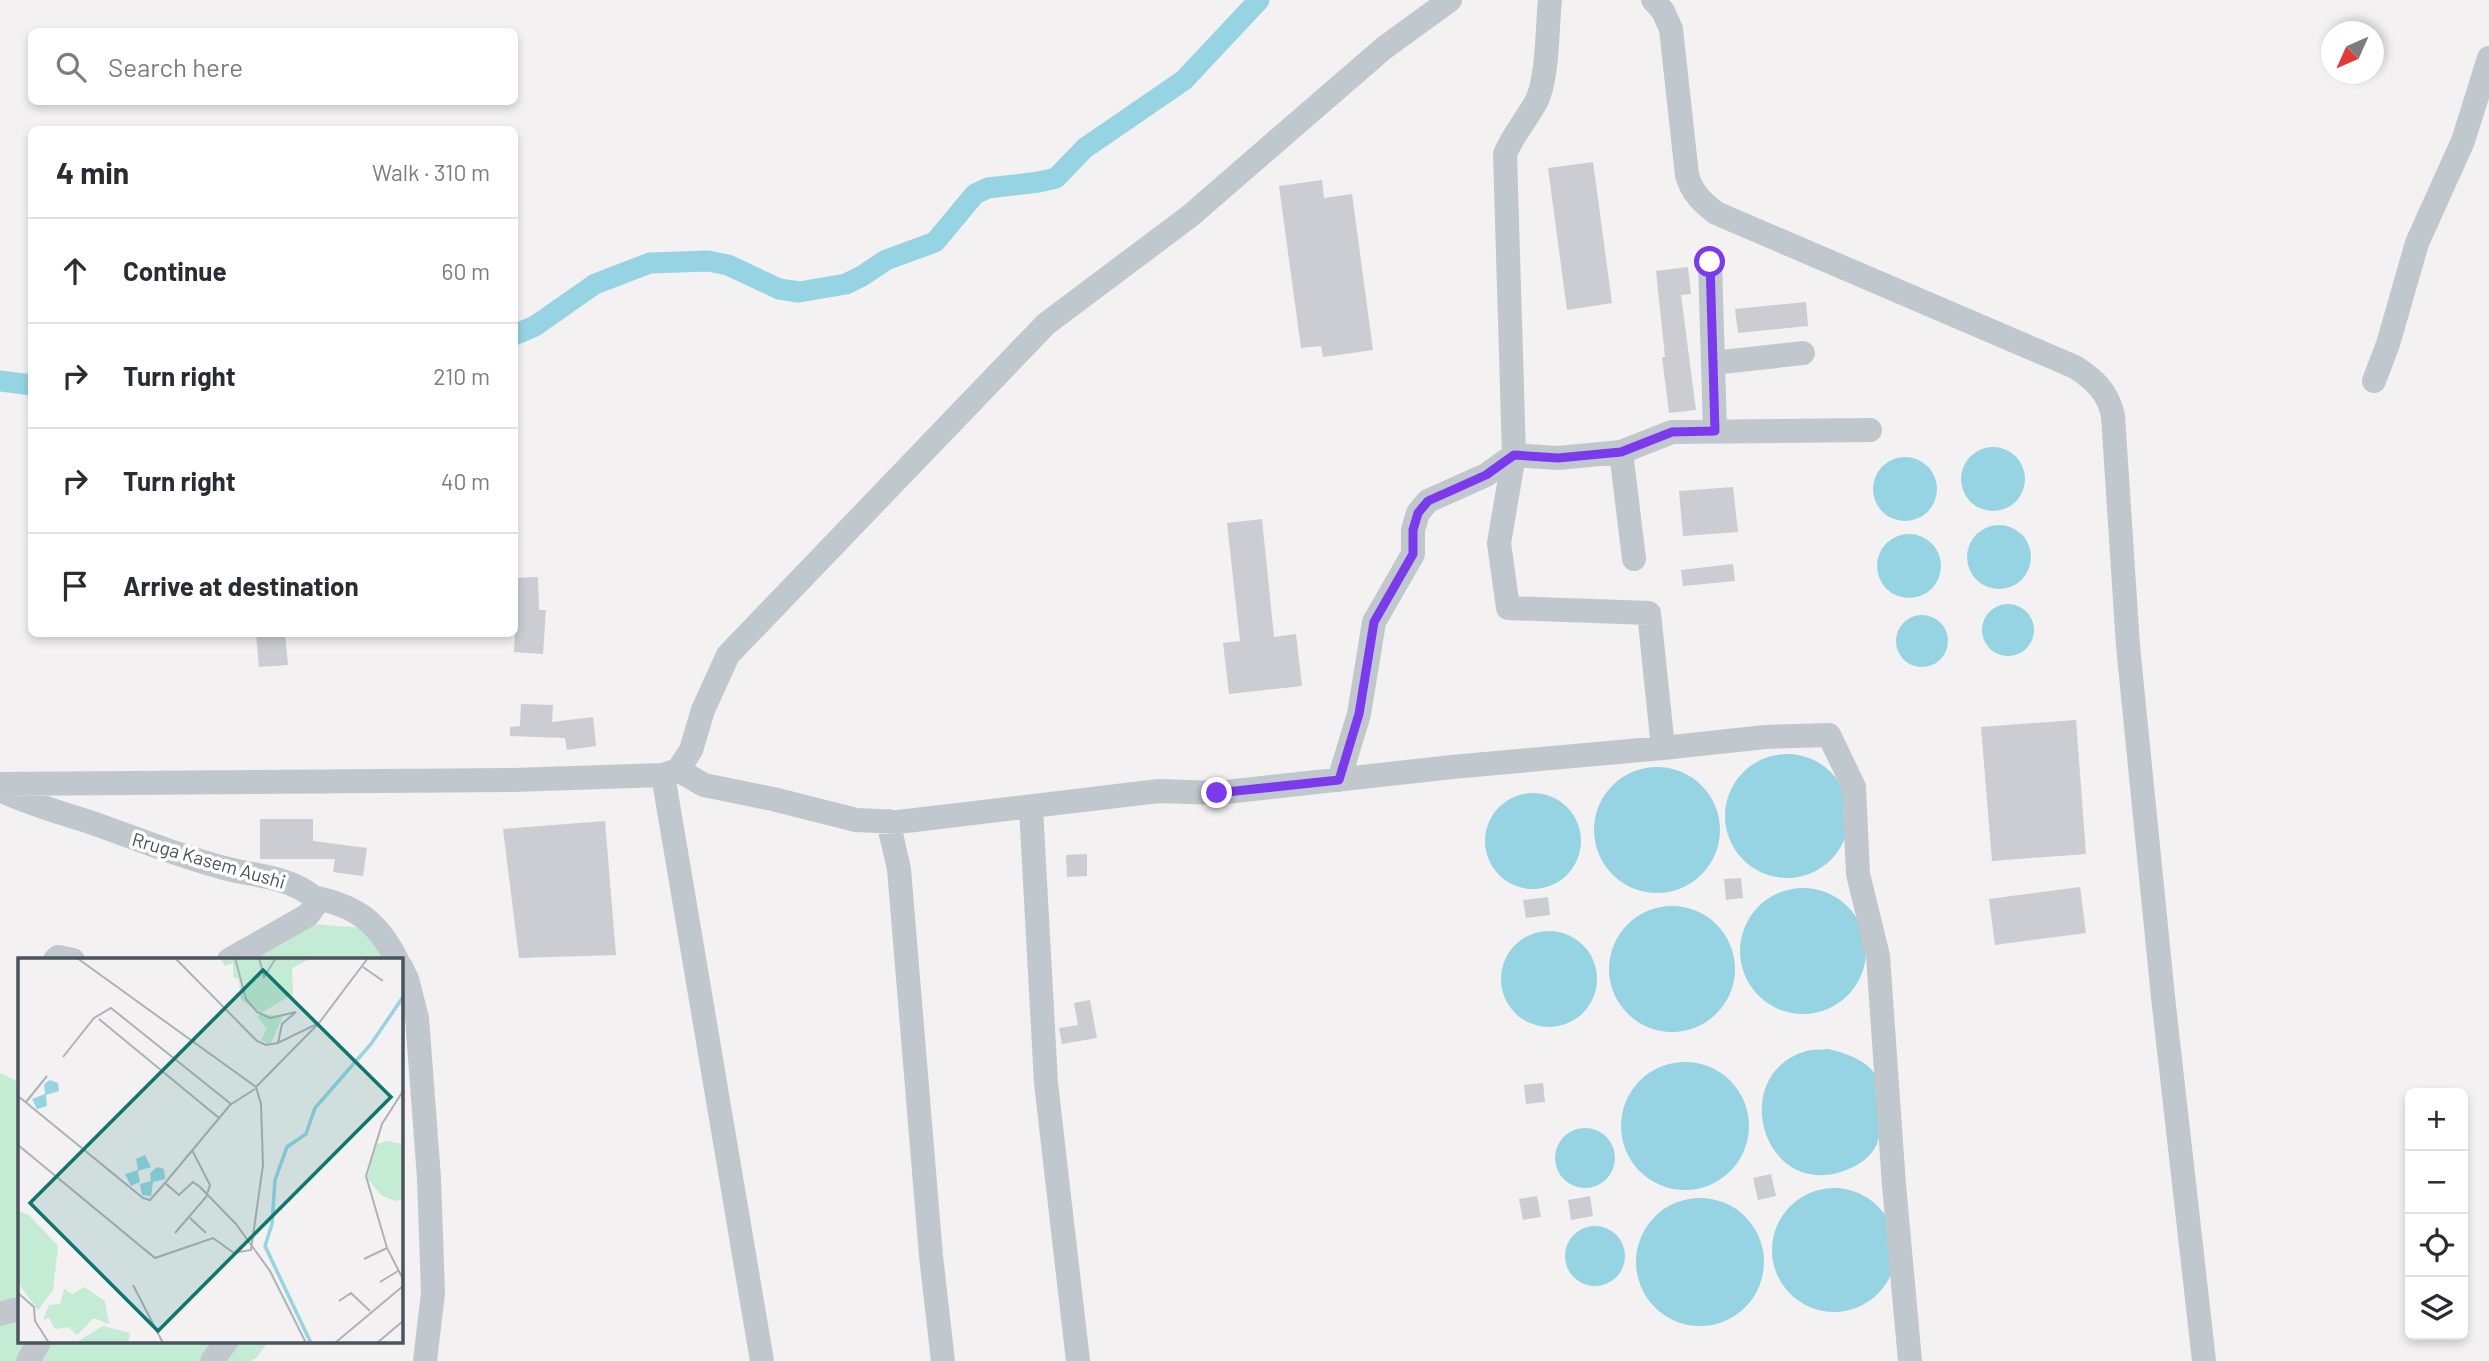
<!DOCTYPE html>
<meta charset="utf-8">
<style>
:root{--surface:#fff;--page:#f7f7f7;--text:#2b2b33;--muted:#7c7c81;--line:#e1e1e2}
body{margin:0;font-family:Barlow,sans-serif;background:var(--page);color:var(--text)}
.controls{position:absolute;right:21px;bottom:21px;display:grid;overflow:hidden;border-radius:10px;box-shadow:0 4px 10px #0003}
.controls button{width:63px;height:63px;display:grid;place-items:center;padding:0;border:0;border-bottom:2px solid var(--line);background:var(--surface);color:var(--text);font:35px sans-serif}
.compass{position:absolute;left:2321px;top:21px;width:63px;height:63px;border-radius:50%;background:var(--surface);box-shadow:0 4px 10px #0003;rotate:225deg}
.stop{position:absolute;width:21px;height:21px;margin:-16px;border:5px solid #7c3aed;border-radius:50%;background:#fff}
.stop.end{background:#7c3aed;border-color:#fff;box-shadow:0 2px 7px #0008}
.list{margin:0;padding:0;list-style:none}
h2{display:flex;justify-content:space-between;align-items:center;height:91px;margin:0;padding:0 28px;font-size:30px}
h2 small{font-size:23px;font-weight:400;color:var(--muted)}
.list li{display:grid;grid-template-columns:46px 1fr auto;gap:21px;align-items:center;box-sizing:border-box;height:105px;padding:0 28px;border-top:2px solid var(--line)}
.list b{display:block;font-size:26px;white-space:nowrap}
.list em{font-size:23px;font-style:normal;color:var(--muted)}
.icon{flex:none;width:38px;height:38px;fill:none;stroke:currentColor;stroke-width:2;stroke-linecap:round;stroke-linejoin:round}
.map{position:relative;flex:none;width:2489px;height:1361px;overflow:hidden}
.search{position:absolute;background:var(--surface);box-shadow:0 4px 10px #0003;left:28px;top:28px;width:490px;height:77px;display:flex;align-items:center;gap:18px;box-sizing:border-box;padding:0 24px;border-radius:10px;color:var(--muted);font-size:26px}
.panel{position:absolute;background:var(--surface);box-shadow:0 4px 10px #0003;left:28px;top:126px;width:490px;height:511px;border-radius:10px}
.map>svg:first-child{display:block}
.green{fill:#c4ebd3}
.water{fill:#96d4e3}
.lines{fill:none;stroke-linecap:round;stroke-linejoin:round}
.canal{stroke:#96d4e3;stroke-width:21}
.building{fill:#cbcdd2}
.minor{stroke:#c0c8ce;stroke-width:24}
.route{stroke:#7c3aed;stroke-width:9}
.labels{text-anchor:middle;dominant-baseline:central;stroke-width:7;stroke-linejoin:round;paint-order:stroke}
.street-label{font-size:19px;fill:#4a545c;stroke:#fff}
.inset-river{fill:none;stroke:#96d4e3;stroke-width:3.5}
.inset-road{fill:none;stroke:#afb2b5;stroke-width:2}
.view{fill:#0f766e;fill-opacity:0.15;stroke:#0f766e;stroke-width:3.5}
.inset-edge{fill:none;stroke:#4a545c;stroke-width:3.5}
</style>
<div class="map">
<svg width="2489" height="1361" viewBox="0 0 2489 1361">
<rect width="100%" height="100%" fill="#f3f1f1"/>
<!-- green -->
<path class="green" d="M311,924l54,4 27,32h-146z
M0,1073l19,9v260h249l-12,16 -7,3h-249z"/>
<!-- water -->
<path class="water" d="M1961 479a32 32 0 1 1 64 0a32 32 0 1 1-64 0Z
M1873 489a32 32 0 1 1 64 0a32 32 0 1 1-64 0Z
M1967 557a32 32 0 1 1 64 0a32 32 0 1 1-64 0Z
M1877 566a32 32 0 1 1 64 0a32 32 0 1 1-64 0Z
M1982 630a26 26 0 1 1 52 0a26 26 0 1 1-52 0Z
M1896 641a26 26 0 1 1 52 0a26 26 0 1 1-52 0Z
M1725 816a62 62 0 1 1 124 0a62 62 0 1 1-124 0Z
M1594 830a63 63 0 1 1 126 0a63 63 0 1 1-126 0Z
M1485 841a48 48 0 1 1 96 0a48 48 0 1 1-96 0Z
M1740 951a63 63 0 1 1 126 0a63 63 0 1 1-126 0Z
M1609 969a63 63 0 1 1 126 0a63 63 0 1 1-126 0Z
M1501 979a48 48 0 1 1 96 0a48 48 0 1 1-96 0Z
M1828,1049c18,4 46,13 51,34 2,10 0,23 0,33 1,14 2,24 -6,35 -9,12 -22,18 -36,22 -76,20 -108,-99 -31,-122 7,-2 15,-1 22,-2z
M1621 1126a64 64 0 1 1 128 0a64 64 0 1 1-128 0Z
M1555 1158a30 30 0 1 1 60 0a30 30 0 1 1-60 0Z
M1772 1250a62 62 0 1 1 124 0a62 62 0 1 1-124 0Z
M1636 1262a64 64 0 1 1 128 0a64 64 0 1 1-128 0Z
M1565 1256a30 30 0 1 1 60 0a30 30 0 1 1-60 0Z"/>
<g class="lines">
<!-- canal -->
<path class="canal" d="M514,335l21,-9 60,-42 55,-21 58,-2 20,4 51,24 20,3 47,-8 16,-8 24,-16 49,-18 40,-48 13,-6 51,-6 17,-4 29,-30 99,-68 75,-80
M0,381l32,4"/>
</g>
<!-- building -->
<path class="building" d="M1593,162l19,141 -45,7 -19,-142z
M1322,180l2,18 28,-4 21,156 -50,7 -2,-11 -20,2 -22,-162z
M1688,267l3,27 -10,1 15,115 -27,3 -7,-56h3l-9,-86z
M1806,302l2,24 -70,7 -3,-24z
M1733,487l5,45 -55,4 -4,-45z
M1262,519l12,118 22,-3 6,52 -73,8 -6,-51 17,-2 -13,-118z
M1733,564l2,17 -52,5 -2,-16z
M538,577l1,33h7l-3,44 -29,-2 3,-53 -3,1v-22z
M256,634h29l3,31 -29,2z
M521,704l32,1 -1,17 41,-5 3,29 -29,4 -2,-12 -55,-2v-9l10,-1z
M2076,720l10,134 -94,7 -11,-134z
M260,819h53v22l54,7 -4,28 -30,-4 2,-13h-75z
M605,821l11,134 -97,3 -16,-129z
M1087,854v22l-20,1 -1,-22z
M1741,878l2,20 -17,2 -2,-21z
M2080,887l6,46 -91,12 -6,-46z
M1548,897l2,18 -24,3 -3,-18z
M1090,1000l7,38 -35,6 -3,-16 19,-3 -4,-22z
M1543,1083l2,19 -19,2 -2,-19z
M1771,1174l5,22 -18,4 -5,-22z
M1537,1196l4,21 -18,3 -4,-21z
M1590,1196l3,20 -22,4 -3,-20z"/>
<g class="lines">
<!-- minor -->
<path class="minor" d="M1550,0c-3,27 -2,80 -14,102 -10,18 -23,33 -31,52l9,301 -15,88 9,65 141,5 14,135 102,-11 64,-2 25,52 4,87 20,82 16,229 16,176
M1653,0l10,11 8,18 16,146c5,18 15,27 29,38l359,154c20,13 33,25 38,49l15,230 35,351 41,364
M1710,262l5,169
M1713,363l90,-10
M2374,381l14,-37 29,-101 46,-102 26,-83
M1621,452l13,107
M678,770l26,15 69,14 83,21 42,2 261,-31 58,2 235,-26 211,-19
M663,775l99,586
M1339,780l20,-66 15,-92 39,-68v-24l5,-17 10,-12 58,-26 28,-20 44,3 63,-6 51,-20 198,-2
M0,784l513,-4 150,-5 15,-5 13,-20 12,-40 25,-55 318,-331 144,-108 194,-168 66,-48
M0,790c33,16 67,24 101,36 39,14 76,29 116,40 31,10 71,9 96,31l1,10 -6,8 -79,45
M1031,808l15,275 32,278
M888,821l11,48 32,387 12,105
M313,897c43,9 64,24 84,63
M55,960l3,-3 15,3
M401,967l6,12 10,39 12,160 4,115 -8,68
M0,1314l14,-4 5,1
M28,1361l11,-19
M212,1361l14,-19"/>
</g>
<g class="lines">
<!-- route -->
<path class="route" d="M1217,793l122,-13 20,-66 15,-92 39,-68v-24l5,-17 10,-12 58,-26 28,-20 44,3 63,-6 51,-20 43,-1 -5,-169"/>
</g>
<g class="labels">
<!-- street labels -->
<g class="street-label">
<text transform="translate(209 860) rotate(16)">Rruga Kasem Aushi</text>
</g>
</g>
<!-- overview -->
<g transform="translate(18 958)">
<rect width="385" height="385" fill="#f3f1f1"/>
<path d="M202,0h87l1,2 -16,8 1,26 -32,19 -20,-13 -2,-21 -6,-2v-14l-8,3zM242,56l23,2 -13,29 -9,-5 6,-11 -10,-12zM369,183l16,3v55l-8,2 -14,-6 -14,-17 9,-34zM0,253l11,4 29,31 -5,44 -15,20 -20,-27zM66,329l21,14 4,23 -15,-6 -17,17 -9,-8 -13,2 -6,-11 -6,2 6,-15 11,-1 4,-15 8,5zM85,368l27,7 -2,10h-53z" fill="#c4ebd3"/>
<path d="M32,122l8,3 1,8 -13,4 1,11 -10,3 -5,-10 13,-5 -1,-10zM127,197l6,12 -13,4 2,11 -9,4 -6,-12 13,-4 -2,-11zM139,209l7,2 1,10 -12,3 -2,14 -9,-1 -2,-11 11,-3 -1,-8z" fill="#96d4e3"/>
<path class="inset-river" d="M293,385l-46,-97 7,-22 3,-44 12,-33 19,-13 9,-26 56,-64 32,-47"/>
<path class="inset-road" d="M157,0l82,83 9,4 12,-2M217,0l11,41 11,13 13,6 26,-6 -14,12 -4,19 41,-20 49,-65M241,0l5,19 12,-19M345,9l20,14M81,61l120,99M45,99l31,-39 17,-10 120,96M238,129l61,-62M385,133l-21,33 -16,52 21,72 16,31M0,138l125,102 7,2 15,-17 14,12 14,-13 7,5 36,37 34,47 36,72M8,144l21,-26M0,187l137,113 58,-20 21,15 17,-3 12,-85 -2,-61 -5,-17 -179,-129M147,225l65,-78 25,-16M172,260l16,15M157,275l31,-36 4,-12 -18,-35M346,301l23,-11M362,324l18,-11M115,327l30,58M0,335l16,14 1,14 14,22M321,343l12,-8 19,18M317,385l68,-57M359,385l26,-22"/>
<path class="view" d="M245,12l128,127 -233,234 -128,-128z"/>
<rect width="385" height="385" class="inset-edge"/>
</g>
</svg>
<div class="controls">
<button>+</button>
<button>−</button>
<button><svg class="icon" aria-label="locate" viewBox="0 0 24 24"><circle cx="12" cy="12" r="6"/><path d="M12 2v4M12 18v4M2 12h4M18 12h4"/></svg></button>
<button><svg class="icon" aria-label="layers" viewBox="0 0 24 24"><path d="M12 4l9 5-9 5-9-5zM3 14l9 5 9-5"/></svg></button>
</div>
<svg class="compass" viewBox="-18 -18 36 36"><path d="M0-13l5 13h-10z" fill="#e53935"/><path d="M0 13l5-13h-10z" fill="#7c7c81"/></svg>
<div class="stop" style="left:1710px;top:262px"></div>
<div class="stop end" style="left:1217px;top:793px"></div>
<div class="search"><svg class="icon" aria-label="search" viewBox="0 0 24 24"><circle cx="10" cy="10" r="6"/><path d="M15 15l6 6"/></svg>Search here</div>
<section class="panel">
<h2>4 min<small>Walk · 310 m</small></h2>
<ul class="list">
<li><svg class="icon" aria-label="ahead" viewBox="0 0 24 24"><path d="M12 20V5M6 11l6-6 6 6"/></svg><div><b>Continue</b></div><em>60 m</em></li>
<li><svg class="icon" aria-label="right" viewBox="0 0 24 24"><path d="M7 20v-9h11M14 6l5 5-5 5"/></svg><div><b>Turn right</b></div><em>210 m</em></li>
<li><svg class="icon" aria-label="right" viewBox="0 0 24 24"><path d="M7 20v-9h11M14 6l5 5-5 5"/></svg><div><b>Turn right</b></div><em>40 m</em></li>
<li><svg class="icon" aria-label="arrive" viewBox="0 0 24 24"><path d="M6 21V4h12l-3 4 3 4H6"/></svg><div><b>Arrive at destination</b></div></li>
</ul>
</section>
</div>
